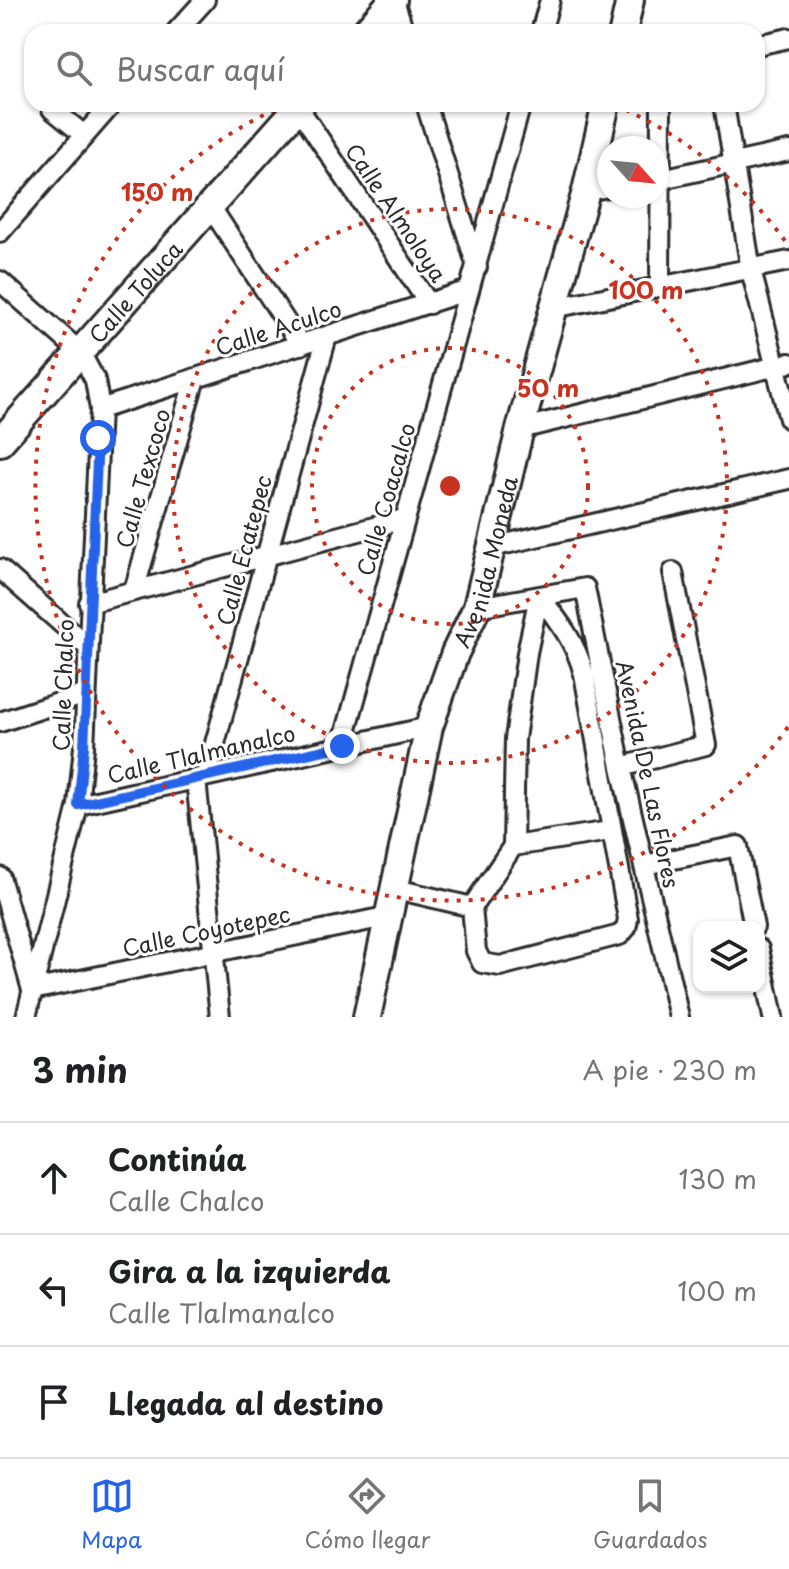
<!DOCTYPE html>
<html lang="es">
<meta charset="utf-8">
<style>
:root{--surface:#fff;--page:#f6f6f6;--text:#202124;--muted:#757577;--line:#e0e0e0;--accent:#2563eb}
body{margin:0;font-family:"Playpen Sans",sans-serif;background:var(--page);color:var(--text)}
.controls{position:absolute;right:24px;bottom:24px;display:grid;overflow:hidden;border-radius:16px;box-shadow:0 2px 6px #0004}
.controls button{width:72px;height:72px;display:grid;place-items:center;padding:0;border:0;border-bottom:2px solid var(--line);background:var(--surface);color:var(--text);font:40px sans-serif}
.compass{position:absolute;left:597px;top:136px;width:72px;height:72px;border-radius:50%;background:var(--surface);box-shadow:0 2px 6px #0004;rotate:117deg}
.stop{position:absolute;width:24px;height:24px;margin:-18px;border:6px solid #2563eb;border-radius:50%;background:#fff}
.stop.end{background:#2563eb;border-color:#fff;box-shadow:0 2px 8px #0008}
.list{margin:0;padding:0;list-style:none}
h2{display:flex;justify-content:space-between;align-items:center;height:104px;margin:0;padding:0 32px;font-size:34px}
h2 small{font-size:26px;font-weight:400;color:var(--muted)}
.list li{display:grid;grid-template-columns:52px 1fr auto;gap:24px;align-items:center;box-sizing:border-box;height:112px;padding:0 32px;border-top:2px solid var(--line)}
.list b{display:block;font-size:30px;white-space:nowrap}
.list p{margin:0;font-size:26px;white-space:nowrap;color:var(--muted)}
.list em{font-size:26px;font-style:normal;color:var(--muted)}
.icon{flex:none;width:44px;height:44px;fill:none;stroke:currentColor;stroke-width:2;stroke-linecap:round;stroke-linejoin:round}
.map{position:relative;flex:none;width:789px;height:1017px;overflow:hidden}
.search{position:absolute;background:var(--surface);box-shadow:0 2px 6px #0004;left:24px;right:24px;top:24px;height:88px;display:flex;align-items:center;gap:20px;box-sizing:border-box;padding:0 28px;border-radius:24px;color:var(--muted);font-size:30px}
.sheet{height:440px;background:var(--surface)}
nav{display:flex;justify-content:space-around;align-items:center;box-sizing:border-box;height:112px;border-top:2px solid var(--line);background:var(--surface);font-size:22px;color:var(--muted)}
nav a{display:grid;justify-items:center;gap:4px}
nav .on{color:var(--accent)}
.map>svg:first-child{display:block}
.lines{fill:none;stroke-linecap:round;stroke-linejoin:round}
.street-casing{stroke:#2b2b2b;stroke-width:24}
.secondary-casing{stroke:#2b2b2b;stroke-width:32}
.street{stroke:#fff;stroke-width:18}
.secondary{stroke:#fff;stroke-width:26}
.route{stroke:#2563eb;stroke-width:10}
.ring{fill:none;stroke:#c8321e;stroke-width:4;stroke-dasharray:4 8}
.labels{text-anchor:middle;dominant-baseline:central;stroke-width:6;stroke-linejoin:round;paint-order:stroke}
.street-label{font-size:22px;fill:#2b2b2b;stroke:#fff}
.centre{fill:#c8321e;stroke:#fff;stroke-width:4}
.ring-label{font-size:24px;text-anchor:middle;font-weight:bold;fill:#c8321e;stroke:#fff;stroke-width:6;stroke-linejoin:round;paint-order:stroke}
</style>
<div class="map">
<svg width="789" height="1017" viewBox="0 0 789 1017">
<rect width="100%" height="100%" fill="#fff"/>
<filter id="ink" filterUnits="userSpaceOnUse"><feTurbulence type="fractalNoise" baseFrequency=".0125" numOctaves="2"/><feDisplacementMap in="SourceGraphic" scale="16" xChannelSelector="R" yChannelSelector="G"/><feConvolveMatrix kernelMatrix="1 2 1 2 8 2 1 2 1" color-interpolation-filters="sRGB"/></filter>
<g filter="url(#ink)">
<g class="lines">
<!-- street casing -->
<g class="street-casing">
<path id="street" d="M394,0l10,32
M176,32l29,-32
M541,32l9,-32
M757,45l32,-7
M426,104l51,163
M724,104l27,166 38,149
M298,107l131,197
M52,109l32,26
M657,180l132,-29
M586,191l23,-4
M210,206l91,139
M0,232l112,-128
M0,281l80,71 15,28 5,29 -16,338 -6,58 -52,212
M660,286l1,-182
M553,308l236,-47
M100,409l369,-119
M520,429l269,-66
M492,547l297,-68
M0,569l87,77
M134,591l61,-213
M89,603l315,-84
M477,607l108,-19 36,179 58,250
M0,722l86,-28
M342,746l179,-642
M621,767l85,-22 -33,-173
M206,776l121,-440
M196,779l24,238
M78,805l351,-78
M513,846l-41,61 4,44 6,12 18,3 120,-31 6,-7 2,-9 -44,-245c-8,-31 -25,-53 -45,-78
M513,846l2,-107 12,-86 12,-57
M513,846l97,-15
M644,865l94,-19 16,81
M0,877l32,113 358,-74
M396,889l76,18
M759,949l14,68"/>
</g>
<!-- secondary casing -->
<g class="secondary-casing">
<g id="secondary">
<path d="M365,32l28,-32"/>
<path d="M623,32l7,-32"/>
<path id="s1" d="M0,442l301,-338"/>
<path id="s2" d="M367,1017l62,-290 26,-74 22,-46 43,-178 66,-238 20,-87"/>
</g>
</g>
<!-- street -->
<use href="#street" class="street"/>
<!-- secondary -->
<use href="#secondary" class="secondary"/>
</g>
</g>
<g class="lines" filter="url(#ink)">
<!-- route -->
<path class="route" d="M98,438l-14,309 -6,58 264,-59"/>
</g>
<!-- distance rings -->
<g class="ring">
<circle cx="450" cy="486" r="138"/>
<circle cx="450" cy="486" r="277"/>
<path d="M788 727A415 415 0 1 1 285 105M615 105A415 415 0 0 1 788 245"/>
</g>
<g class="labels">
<!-- street labels -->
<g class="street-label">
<text transform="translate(397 212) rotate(56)">Calle Almoloya</text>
<text stroke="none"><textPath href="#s1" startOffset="202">Calle Toluca</textPath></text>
<text transform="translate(278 327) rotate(-18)">Calle Aculco</text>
<text transform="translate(142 478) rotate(-74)">Calle Texcoco</text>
<text transform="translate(385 499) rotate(-74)">Calle Coacalco</text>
<text transform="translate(243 550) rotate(-75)">Calle Ecatepec</text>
<text stroke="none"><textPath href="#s2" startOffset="472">Avenida Moneda</textPath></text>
<text transform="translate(62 685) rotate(-88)">Calle Chalco</text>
<text transform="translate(201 753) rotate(-13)">Calle Tlalmanalco</text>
<text transform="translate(649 774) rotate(78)">Avenida De Las Flores</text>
<text transform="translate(206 930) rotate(-12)">Calle Coyotepec</text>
</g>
</g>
<circle cx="450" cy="486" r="12" class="centre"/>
<g class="ring-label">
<text x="157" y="201">150 m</text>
<text x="646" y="299">100 m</text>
<text x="548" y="397">50 m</text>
</g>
</svg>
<div class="controls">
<button><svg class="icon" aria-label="layers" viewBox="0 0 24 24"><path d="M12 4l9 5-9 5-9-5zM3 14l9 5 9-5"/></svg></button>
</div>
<svg class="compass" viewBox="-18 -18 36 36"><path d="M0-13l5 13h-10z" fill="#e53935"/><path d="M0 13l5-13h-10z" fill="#757577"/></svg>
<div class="stop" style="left:98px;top:438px"></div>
<div class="stop end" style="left:342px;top:746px"></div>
<div class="search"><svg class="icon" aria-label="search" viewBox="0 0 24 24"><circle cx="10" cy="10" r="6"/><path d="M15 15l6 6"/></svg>Buscar aquí</div>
</div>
<section class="sheet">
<h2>3 min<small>A pie · 230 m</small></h2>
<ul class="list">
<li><svg class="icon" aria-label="ahead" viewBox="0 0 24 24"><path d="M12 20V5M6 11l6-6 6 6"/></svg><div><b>Continúa</b><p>Calle Chalco</p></div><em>130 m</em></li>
<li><svg class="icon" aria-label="left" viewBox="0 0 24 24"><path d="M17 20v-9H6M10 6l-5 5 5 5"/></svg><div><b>Gira a la izquierda</b><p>Calle Tlalmanalco</p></div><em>100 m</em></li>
<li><svg class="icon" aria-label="arrive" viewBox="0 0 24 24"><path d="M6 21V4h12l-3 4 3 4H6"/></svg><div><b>Llegada al destino</b></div></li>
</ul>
</section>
<nav>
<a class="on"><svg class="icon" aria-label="map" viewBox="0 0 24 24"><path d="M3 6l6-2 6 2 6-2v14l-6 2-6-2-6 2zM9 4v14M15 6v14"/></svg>Mapa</a>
<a><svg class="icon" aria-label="directions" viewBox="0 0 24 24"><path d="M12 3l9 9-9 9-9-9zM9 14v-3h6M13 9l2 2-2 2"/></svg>Cómo llegar</a>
<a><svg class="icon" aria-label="saved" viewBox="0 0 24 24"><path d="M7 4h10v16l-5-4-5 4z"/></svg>Guardados</a>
</nav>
